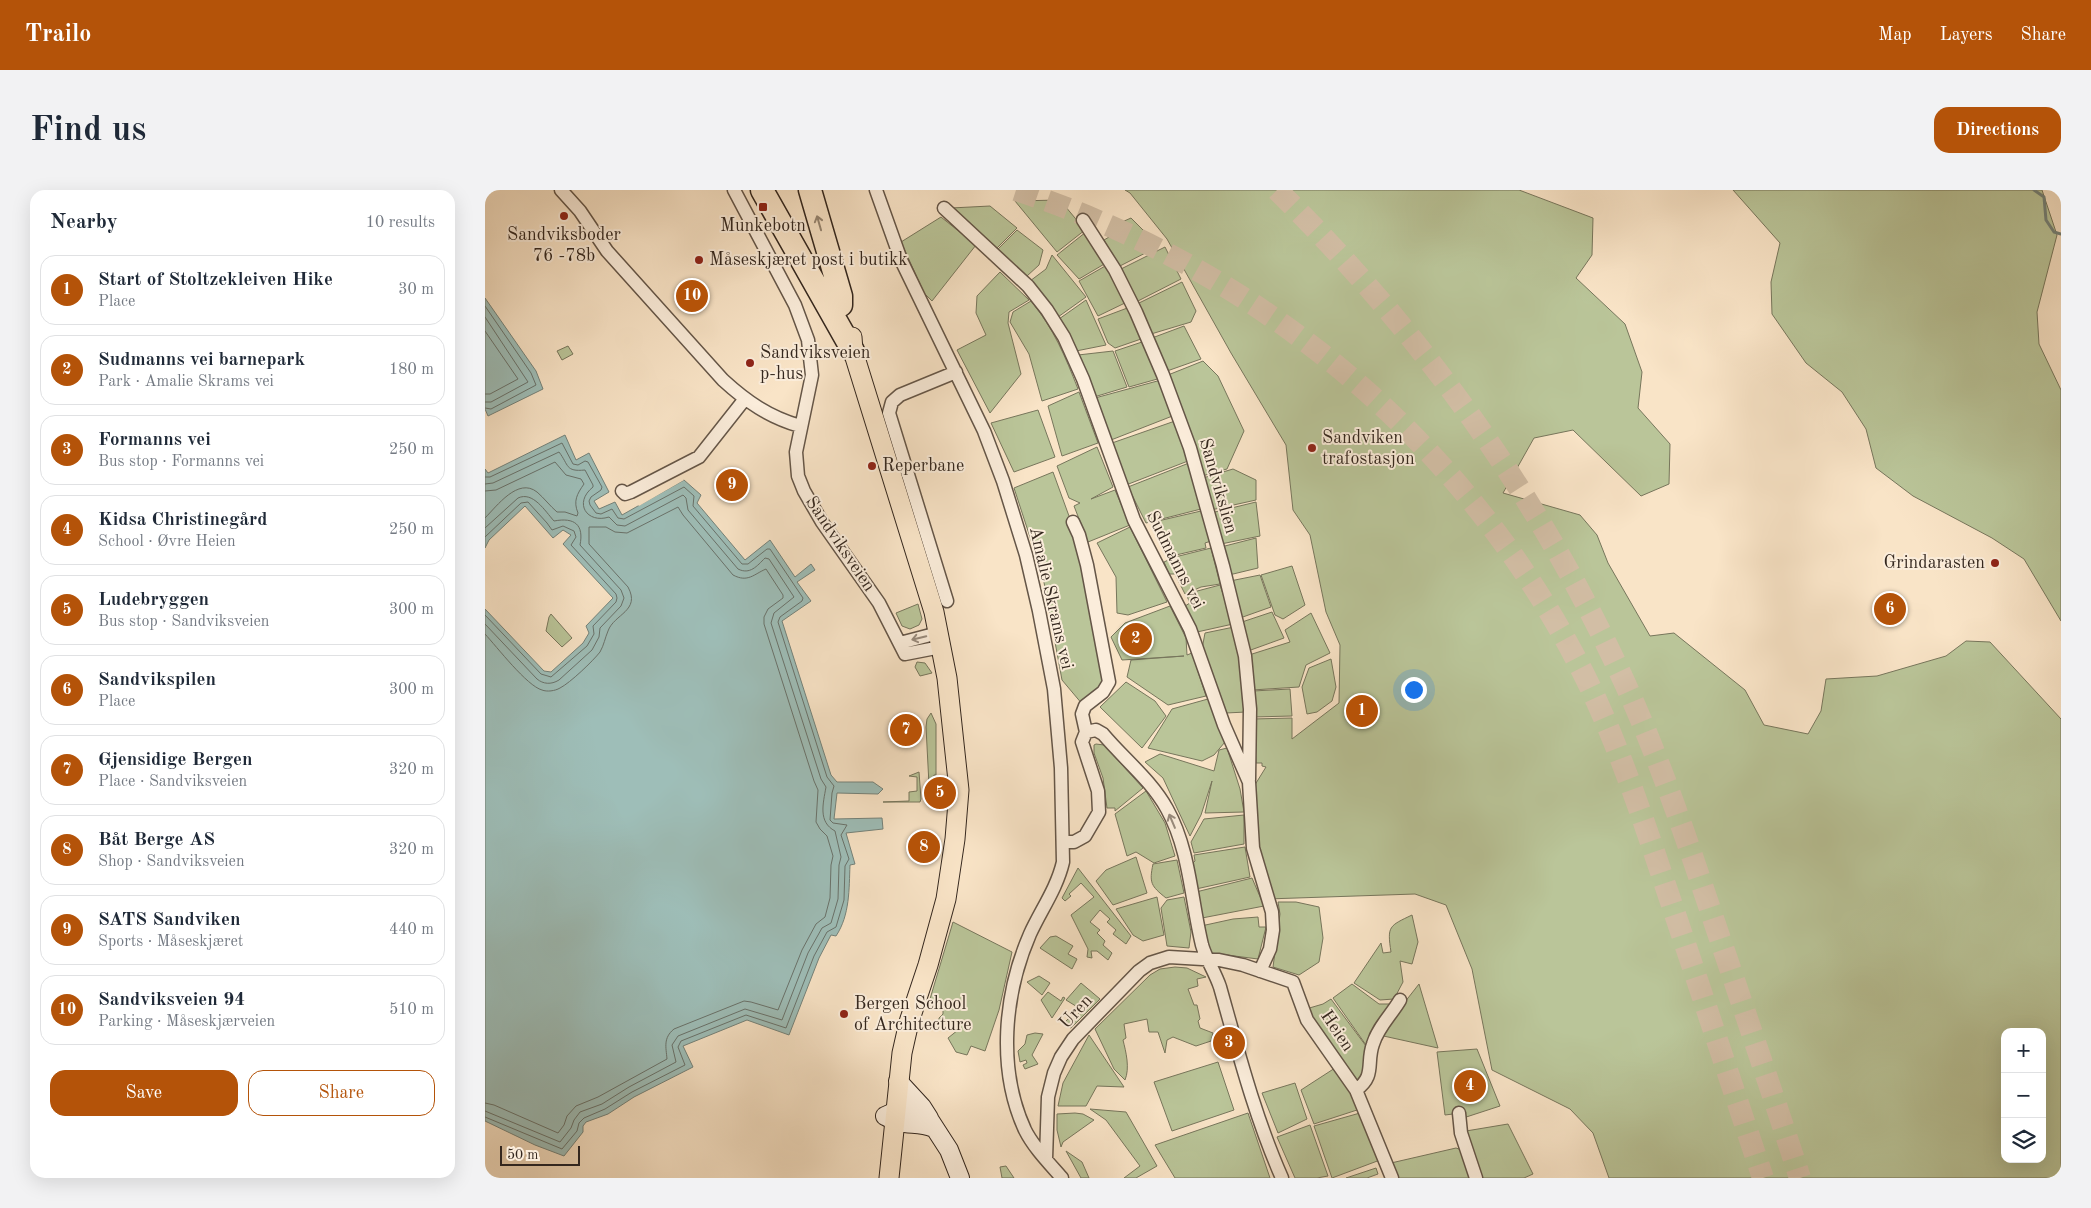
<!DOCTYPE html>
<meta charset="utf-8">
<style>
:root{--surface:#fff;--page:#f2f2f3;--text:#1f2937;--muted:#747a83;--line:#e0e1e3;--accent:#b45309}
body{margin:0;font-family:"Old Standard TT",serif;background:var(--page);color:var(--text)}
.controls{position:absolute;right:15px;bottom:15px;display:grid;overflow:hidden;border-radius:10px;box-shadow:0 5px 20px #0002}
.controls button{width:45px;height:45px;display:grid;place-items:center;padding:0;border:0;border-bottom:1px solid var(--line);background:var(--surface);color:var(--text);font:25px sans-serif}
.scale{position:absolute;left:15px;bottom:12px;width:80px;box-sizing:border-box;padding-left:5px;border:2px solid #34271e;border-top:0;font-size:14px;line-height:18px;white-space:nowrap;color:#34271e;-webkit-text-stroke:4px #fbeddb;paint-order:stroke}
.you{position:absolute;left:928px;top:499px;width:18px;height:18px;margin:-12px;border:4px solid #fff;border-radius:50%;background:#1a73e8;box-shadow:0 0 0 8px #1a73e833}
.badge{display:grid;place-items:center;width:32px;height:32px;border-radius:50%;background:var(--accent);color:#fff;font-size:16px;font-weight:700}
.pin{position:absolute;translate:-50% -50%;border:2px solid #fff;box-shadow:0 1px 5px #0006}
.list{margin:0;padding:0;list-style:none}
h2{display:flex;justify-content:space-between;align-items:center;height:65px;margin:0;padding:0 20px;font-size:21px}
h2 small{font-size:16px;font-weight:400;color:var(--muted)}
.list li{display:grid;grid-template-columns:32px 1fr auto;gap:15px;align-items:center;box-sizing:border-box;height:70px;margin:0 10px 10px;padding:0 10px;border:1px solid var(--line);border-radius:15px}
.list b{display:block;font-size:19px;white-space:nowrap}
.list p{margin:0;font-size:16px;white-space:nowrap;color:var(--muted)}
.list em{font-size:16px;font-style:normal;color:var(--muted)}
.actions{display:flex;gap:10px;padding:15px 20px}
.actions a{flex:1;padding:11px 0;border:1px solid var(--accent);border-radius:15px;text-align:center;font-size:18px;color:var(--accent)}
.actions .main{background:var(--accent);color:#fff}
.icon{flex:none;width:28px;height:28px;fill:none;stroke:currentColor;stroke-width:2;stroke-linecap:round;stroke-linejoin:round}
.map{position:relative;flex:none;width:1576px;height:988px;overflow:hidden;border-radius:15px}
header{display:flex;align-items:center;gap:30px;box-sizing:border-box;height:70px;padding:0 25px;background:var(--accent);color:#fff}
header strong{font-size:24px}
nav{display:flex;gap:28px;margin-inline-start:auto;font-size:18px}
.intro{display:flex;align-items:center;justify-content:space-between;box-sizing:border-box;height:120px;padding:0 30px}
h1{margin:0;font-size:35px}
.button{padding:12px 22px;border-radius:15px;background:var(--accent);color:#fff;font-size:18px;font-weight:700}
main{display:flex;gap:30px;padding:0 30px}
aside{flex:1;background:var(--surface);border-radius:15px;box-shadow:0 5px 20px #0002}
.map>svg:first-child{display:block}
.green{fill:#bac599;stroke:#77765c;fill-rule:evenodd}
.water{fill:#9ebeb8;stroke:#74827a}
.pier{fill:#f9e4c7}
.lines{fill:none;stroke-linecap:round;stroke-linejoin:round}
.shore{stroke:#69726b;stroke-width:1}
.stream{stroke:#74827a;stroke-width:3}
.highway-tunnel{stroke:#d2bea5;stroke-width:22;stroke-dasharray:22 11;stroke-linecap:butt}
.street-casing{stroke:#655648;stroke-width:15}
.secondary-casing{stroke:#34271e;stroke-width:20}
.primary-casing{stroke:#34271e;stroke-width:21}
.highway-casing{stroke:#34271e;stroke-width:25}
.street{stroke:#fbeddb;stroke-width:12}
.secondary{stroke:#fbeddb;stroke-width:18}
.primary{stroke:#f9e4c7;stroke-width:19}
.highway{stroke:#f9e4c7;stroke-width:22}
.oneway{stroke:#968672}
.oneway2{stroke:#988a7c}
.poi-dot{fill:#8f2418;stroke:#fbeddb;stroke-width:2}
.labels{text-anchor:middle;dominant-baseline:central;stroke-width:4;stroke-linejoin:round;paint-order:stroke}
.poi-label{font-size:18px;fill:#34271e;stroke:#fbeddb;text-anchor:start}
.street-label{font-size:18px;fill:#34271e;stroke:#fbeddb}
</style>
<header>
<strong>Trailo</strong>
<nav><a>Map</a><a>Layers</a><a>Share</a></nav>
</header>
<div class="intro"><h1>Find us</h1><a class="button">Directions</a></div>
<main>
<aside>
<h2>Nearby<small>10 results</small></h2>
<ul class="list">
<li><span class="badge">1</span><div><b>Start of Stoltzekleiven Hike</b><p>Place</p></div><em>30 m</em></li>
<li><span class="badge">2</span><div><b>Sudmanns vei barnepark</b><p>Park · Amalie Skrams vei</p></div><em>180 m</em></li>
<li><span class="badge">3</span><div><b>Formanns vei</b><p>Bus stop · Formanns vei</p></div><em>250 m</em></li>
<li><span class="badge">4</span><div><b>Kidsa Christinegård</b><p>School · Øvre Heien</p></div><em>250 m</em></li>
<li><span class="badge">5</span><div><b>Ludebryggen</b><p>Bus stop · Sandviksveien</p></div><em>300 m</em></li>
<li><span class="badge">6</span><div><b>Sandvikspilen</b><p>Place</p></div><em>300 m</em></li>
<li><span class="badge">7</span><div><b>Gjensidige Bergen</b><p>Place · Sandviksveien</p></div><em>320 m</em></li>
<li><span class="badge">8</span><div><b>Båt Berge AS</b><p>Shop · Sandviksveien</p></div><em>320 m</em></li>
<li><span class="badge">9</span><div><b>SATS Sandviken</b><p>Sports · Måseskjæret</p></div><em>440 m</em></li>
<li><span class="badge">10</span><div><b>Sandviksveien 94</b><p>Parking · Måseskjærveien</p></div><em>510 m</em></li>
</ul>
<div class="actions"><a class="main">Save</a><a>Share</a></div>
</aside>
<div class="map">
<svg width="1576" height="988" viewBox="0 0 1576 988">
<rect width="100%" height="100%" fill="#f9e4c7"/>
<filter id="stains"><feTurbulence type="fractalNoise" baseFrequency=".004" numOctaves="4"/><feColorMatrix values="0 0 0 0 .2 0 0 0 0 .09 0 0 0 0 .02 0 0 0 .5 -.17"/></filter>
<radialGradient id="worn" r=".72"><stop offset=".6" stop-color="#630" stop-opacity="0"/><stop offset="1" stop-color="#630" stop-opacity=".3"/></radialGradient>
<!-- green -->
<path class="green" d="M640,0h394l74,28 -1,37 -16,23 49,46 17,48 -4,36 32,36 -1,40 -28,12 -68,-66 -39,8 -31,55 77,22 17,20 11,28 42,73 24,-3 71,57 19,35 44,9 13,-23 5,-32 51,-3 69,-20 20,-15 24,1 71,77v459h-452l-16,-45 -23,-24 -78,-39 -20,-101 -26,-64 -31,-11 -148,5 -19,-103 18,-29 -4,-1v-3h-6l-3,-44 39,-1v21l47,-36 1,-58 -14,-33 -16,-77 -17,-25 -7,-65 -55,-92 -64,-114 -37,-46zM1520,842h37v127h-37z
M1248,0h309l15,45 -20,77 2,32 22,46v231l-37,-62 -32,-21 -79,-42 -37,-28 -10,-39 -24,-37 -36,-29 -34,-49 -1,-32 9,-39z
M575,10l25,30 -28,22 -42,-51z
M505,16l27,22 -22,22 -44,-42z
M456,27l35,28 -44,56 -8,-8 -23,-51z
M646,28l28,28 -41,21 -14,-27 12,-7 -3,-7z
M532,40l26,20 -4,15 -12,11 -31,-25z
M601,42l20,31 -27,16 -22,-24z
M680,57l16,32 -45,23 -17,-32z
M567,65l34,42 -28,20 -28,-36 16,-12z
M622,75l20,37 -29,14 -19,-35z
M515,82l29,28 -20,12 -1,11 13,51 -31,39 -33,-63 29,-15 -10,-22 1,-17z
M697,92l14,29 -5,11 -40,12 -14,-30z
M601,110l20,45 -30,6 -17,-32z
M546,111c23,28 34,55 47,88l-36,12 -13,-47 -19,-32 3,-10z
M645,117l14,31 -29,10 -7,-5 -10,-24z
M699,136l17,33 -34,12 -15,-33z
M660,151l16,37 -32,9 -14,-36z
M83,156l5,8 -11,6 -5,-9z
M628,161l14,36 -33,10 -16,-42z
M718,171l15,15 26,55 -17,38 -25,7 -34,-101z
M676,190l14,35 -64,25 -16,-42z
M594,202l19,51 -36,13 -14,-50z
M553,220l17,47 -41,15 -23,-49z
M690,231l13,40 -62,24 -14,-42z
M612,257l16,40 -22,12 24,-9 15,35 -42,17 -14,-36 6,-3 -11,-5 -12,-32z
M704,273l12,46 -55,14 -18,-36z
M748,279l23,11v20l-45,10 -8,-32z
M568,282l20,55 33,155 -23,23 -21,-25 -19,-103 -29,-89z
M771,312l4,34 -39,8 -10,-31z
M716,321l10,30 -6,2 1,5 -30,7 -18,-34z
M645,337l37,75 -39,13 -11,-2 -1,-36 -19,-34z
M771,348l2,30 -29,7 -8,-28z
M726,358l9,36 -19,3 -16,7 -10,-20h-6l-5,-12 11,-5z
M807,376l13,39 -22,14 -8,-4 -14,-40z
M775,385l11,32 -31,11 -10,-37z
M735,395l13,39 -36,8 -12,-26 5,-3 -4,-9z
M433,414l4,15 -3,6 -9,4 -8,-3 -6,-13z
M685,416l16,32 1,17 5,-2 14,43 -38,9 -41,-28 4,-17 53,-4 -62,4 -11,-23 14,-14z
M787,422l12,26 -36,13 -6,-29z
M826,423l19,40 -24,12 -7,22 -47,3 -3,-35 41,-13 -5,-12z
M66,424l21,24 -10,9 -16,-16 3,-14z
M749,437l9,41 3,44 -20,1 -24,-64 3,-16z
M846,469l5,28 -4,14 -15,11 -10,2 -5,-27 7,-19z
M432,472l8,1 7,10 -12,3 -5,-9z
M641,492l29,19 11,15 -24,32 -42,-41z
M805,499l2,27 -39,1v-26z
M723,509l17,43 -11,13 -12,6 -54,-13 24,-39z
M446,523l5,11v51h-2l-1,20h3v9h-6l-4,-77 1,-8z
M611,554l8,1 39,43 -28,23v-3h-8l-4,-30 -9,-25v-8z
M742,558l13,41 4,23 -39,1 7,-32 -11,34 -11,21 -27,-58 -18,-16 15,-8 54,17 5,-21z
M434,582l2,27 -1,3h-37l26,-1v-9l8,-1v-14l-8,-1z
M661,601l19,32 10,33 -21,7 -18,-11 -9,4 -12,-42z
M759,625v29l-50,9 -3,-11 13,-23z
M760,657l5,30 -54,12 -4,-25 3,-3 -1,-6z
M651,667l11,36 -34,12 -17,-24 10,-11z
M692,670l7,33 -18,5c-15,-12 -17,-15 -13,-34z
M593,678l53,68 -5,8 -13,-10 3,-4 -9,-8 3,-3 -10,-9 -10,12 10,8 -3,3 8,8 -2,4 9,8 -4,7 -11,-9h-6l1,7 -5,-1 1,-8 -17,-34 23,-18 -13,-14 -12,11 2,2 -6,5 -3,-3z
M767,688l12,28 -62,12 -6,-26z
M672,707l7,38 -21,6 -10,-6 -17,-26z
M699,707l7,35 -2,16 -22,-2 -6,-38 6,-8z
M793,712h18l23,5 4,31 -4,24 -20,13 -26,-8 7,-53z
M927,725l6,27 -6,22 -12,-3 3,21 -9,17 -14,1 -26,-17 27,-40 2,10 8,-1c-4,-26 -2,-26 21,-37z
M773,727l1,10h7l-8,32 -47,-6 -10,-27 32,-7z
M468,732l59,30 -13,58 -14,41 -14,-5 -4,9 -11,-3 -8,-14 10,-8 -5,-8 -6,3 -1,-3 -7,4v-8l4,-4v-5l-7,-3 -9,3z
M571,746l17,10 -5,8 9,5 -5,10 -32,-21 10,-11z
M690,777l12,1 19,9 -9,2 1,7 -10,3 6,16h3l3,14 -2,2 2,7 13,5 -2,8 -15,5 -23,-9 -6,3 -2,13 -7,-21h-9l-2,-13 -23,5 2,14 -3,2c3,12 7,28 2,40l-11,-11 -19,-40 55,-54 10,-6z
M554,786l11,7 -8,12 -15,-13z
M596,793l19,16 -29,29 -6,-2 3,-2 -2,-3 2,-2 4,2 7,-8 -2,-2 2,-3 -13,-8z
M867,794l27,20h12l-25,41 -33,-47z
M934,794l19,64 -59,-13z
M563,802l13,9 2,-4 2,1 -13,20 -11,-18z
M846,809l35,47 -1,28 -8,10 -51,-75 17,-5z
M550,843l8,1 -11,21 6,9 -13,5 -2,-4 4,-2 -1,-3 -6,2 -2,-11 7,-7 2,-9z
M604,845l35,52 -27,-1 -11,20h-28l5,-23z
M992,859l23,57 -46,15 -1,-7 -8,1 -8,-63z
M733,872l16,48 -62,21 -18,-49z
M850,878l16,22 6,20 -43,14 -13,-34z
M810,893l12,36 -29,14 -16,-40z
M605,919l36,3 31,54 -21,12h-12l16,-12 -34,-46z
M590,923l8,1 11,6 -31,22 -2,5 -4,-17v-16z
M763,923l22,65h-95l-20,-33z
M875,923l20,47 -48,18 -18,-52z
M1023,934l25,50 -9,4h-44l-14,-47z
M825,935l18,51 -11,2h-22l-18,-41z
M971,958l6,2 9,28h-75l-5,-15z
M581,961l16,11 7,16h-8z
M521,976l8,12h-12l-2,-11z
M891,978l2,6 -11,4h-21z"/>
<!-- water -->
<path class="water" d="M0,108l51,73 7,18 -55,27 -3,-7z
M80,245l11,25 13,-7 20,39 -15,9 5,8 16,-7 7,13 62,-35 17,15 -4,8 48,57 25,-20 25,37 16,-13 4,6 -18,12 14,19 -29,20 49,154 6,7h36l10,7 -5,5 -41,-1 -3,26 48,-1 1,11 -37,4 9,31 -5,1c-1,24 0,50 -14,71l-5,-1 -12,23 -30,77 -42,-15 -64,26 10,21 -59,30 -26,17 -22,8 -3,4v6l-19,24 -29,-11 -50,-24v-512l59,62 7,1 32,-29 6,-10 -3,-7 27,-28 -50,-54 8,-9 -8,-5 -10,8 -28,-32 -36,34 -4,8v-79l3,4z"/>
<!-- pier -->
<path class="pier" d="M197,289l2,1 -45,26 -2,-2z"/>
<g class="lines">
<!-- shore -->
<path class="shore" d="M0,116l46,67 5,12 -45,24 -6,-1
M0,127l43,65 -37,20h-6
M0,141l33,48 -28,15h-5
M0,287h5l72,-34 11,21 5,1 7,-4 3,1 14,25 -1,3 -10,7 -2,4 1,4 6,8 5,1 11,-5 6,9 6,1 60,-32 10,9 -1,10 49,58h6l19,-15h3l33,49 -1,3 -22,16 -2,5 49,155 7,9 -2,7 -2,27 3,3 14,2 -6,10 8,24 -4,7 -1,34 -8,27 -9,5 -13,24 -28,72 -40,-13 -65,26 -3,6 7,18 -53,27 -27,17 -21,9 -5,5 -2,8 -15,18 -77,-32
M0,294l8,-1 66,-31c10,13 6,20 26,18l8,15v2c-20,16 -6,37 16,30l8,8 8,1 58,-31 3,3 2,12 50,59c12,6 19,-3 27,-11l4,1 25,38 -20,16 -3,10 50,156 5,8c-3,17 -8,35 9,44l6,26 -2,8 -1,34 -7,24 -9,5 -14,25 -26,67 -37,-11 -67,27 -6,9 4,17 -47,25 -27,17 -22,8 -6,8 -3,8 -11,14 -75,-31
M0,301l11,-1 59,-28 11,13 15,4 3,5c-7,10 -11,17 -6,29l-1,3 -12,-4h-8c-7,-6 -13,-14 -20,-20 -19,-15 -40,14 -52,26
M0,338l33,-30c15,-7 27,13 36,23 21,-4 30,4 26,24l41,45 3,8 -3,8 -21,22 -1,9 -7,13 -33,30c-8,5 -16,4 -22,-1l-52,-55
M0,347l36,-34 7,-1 19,21 5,7 11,-4 11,5 2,6 -5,8 45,49 1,4 -1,4 -23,24 1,8 -7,12 -36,31 -10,-3 -56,-59
M0,444c12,13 42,52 57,56 5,2 13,1 18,-2 10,-5 33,-27 40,-36 4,-7 5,-14 8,-21 6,-17 33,-20 20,-44l-39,-43v-17h17l9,5 12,1 51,-26 5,8 50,60c15,8 21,-1 33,-6l17,26v3l-15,11 -4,8v7l50,157 4,9 -2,32 4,7 7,7 6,20 -2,9 -1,33 -5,19 -9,7 -14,26 -24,60 -27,-8 -7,-1 -70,28c-11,9 -8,18 -7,30l-69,38 -22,9 -9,10 -3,9 -6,8 -64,-28 -9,-2"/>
<!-- stream -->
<path class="stream" d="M1549,0l10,7 2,23 8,12 7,2"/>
<!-- highway-tunnel -->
<path class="highway-tunnel" d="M531,0c251,82 462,262 576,501 33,71 57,146 82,220 30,89 59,178 89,267
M792,0c140,138 255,296 339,474 41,86 71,176 101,266 28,82 56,165 83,248"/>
<!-- street casing -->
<g class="street-casing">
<path id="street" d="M76,0l19,21 27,40 116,129c24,22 46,37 77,46
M249,0l61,115 13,35 4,35 -16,77 2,24 6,15 18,31 57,81 26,51 36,-7
M391,0l25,70 83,171 19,50 23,74 13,56 15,78 7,79 2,94c-6,26 -22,48 -33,72 -26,60 -33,135 -5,196 9,18 24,33 37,48
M459,18l84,78 19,24 17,27 19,42 51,141 56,109 34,96 25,57 4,66 19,64 1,18 -3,19 -10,22
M598,30l32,50 21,42 27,63 27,73 33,118 22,90 5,53 -1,71
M137,301l3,3 6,-2 68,-35 45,-57
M462,411l-58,-188 3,-11 8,-7 56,-23
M415,453l38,-10
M601,542l10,-2 7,4c21,25 48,46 64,75 23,41 24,91 35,136 4,14 13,27 18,42 18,64 35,130 62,191
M579,652h10l11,-6 14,-24 -1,-21 -16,-49 4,-10 -4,-18 3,-8 18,-14 6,-10 -22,-117 -8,-30 -6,-13
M871,900c20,-14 10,-27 17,-46 5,-17 19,-30 27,-44
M974,923l2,20 15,45
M561,969l2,-62 6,-24 7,-16 12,-18 66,-68 11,-8 19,-6 50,3 24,5 50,17 14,38 49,70 36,88"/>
</g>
<!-- secondary casing -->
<g class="secondary-casing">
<path id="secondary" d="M413,891l24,26 7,11
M400,926l11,-5 14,1 19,7 20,31 11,28
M400,926c19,12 31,4 49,12"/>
</g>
<!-- primary casing -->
<g class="primary-casing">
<path id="primary" d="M367,147l1,14 81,261 13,66 12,112 -4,49 -9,60 -18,66 -19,57 -7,31 -13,125"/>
</g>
<!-- highway casing -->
<g class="highway-casing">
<path id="highway" d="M277,0l91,161
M325,0l31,106v9"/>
</g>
<!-- street -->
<use href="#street" class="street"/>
<!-- secondary -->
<use href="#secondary" class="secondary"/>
<!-- primary -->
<use href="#primary" class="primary"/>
<!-- highway -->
<use href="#highway" class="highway"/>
</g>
<!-- one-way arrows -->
<defs><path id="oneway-shaft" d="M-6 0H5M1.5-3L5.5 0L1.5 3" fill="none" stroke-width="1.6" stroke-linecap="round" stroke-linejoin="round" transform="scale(1.25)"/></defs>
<use class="oneway" href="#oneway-shaft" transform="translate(334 33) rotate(-106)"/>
<g class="oneway2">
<use href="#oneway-shaft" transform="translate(434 448) rotate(166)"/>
<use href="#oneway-shaft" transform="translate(687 631) rotate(-113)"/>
</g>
<!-- markers -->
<g class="poi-dot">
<rect x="273" y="12" width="10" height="10" rx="2.5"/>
<circle cx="79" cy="26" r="5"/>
<circle cx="214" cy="70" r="5"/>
<circle cx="265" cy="173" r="5"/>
<circle cx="827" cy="258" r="5"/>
<circle cx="387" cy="276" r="5"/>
<circle cx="1510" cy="373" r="5"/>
<circle cx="359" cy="824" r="5"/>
</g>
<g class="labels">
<!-- poi labels -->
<g class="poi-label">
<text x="278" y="36" text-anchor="middle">Munkebotn</text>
<text x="79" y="45" text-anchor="middle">Sandviksboder<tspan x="79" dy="21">76 -78b</tspan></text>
<text x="224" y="70">Måseskjæret post i butikk</text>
<text x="275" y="163">Sandviksveien<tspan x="275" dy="21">p-hus</tspan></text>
<text x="837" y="248">Sandviken<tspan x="837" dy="21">trafostasjon</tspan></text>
<text x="397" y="276">Reperbane</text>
<text x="1500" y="373" text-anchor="end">Grindarasten</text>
<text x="369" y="814">Bergen School<tspan x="369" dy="21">of Architecture</tspan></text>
</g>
<!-- street labels -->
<g class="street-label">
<text transform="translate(733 296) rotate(74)">Sandvikslien</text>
<text transform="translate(355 354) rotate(56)">Sandviksveien</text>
<text transform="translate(690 370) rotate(63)">Sudmanns vei</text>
<text transform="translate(566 408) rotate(77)">Amalie Skrams vei</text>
<text transform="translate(591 822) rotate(-47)">Uren</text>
<text transform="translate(852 841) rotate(56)">Heien</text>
</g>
</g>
<rect width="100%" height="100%" filter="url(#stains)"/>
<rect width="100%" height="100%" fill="url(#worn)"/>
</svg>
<div class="controls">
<button>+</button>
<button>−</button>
<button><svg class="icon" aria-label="layers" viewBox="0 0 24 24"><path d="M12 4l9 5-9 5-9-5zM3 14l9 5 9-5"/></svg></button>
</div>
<div class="scale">50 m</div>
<div class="you"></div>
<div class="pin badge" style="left:877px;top:521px">1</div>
<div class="pin badge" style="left:651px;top:449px">2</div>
<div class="pin badge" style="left:744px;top:853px">3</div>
<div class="pin badge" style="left:985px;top:896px">4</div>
<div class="pin badge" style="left:455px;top:603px">5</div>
<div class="pin badge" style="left:1405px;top:419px">6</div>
<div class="pin badge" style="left:421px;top:540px">7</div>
<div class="pin badge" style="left:439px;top:657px">8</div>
<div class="pin badge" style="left:247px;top:295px">9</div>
<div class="pin badge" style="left:207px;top:106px">10</div>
</div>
</main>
